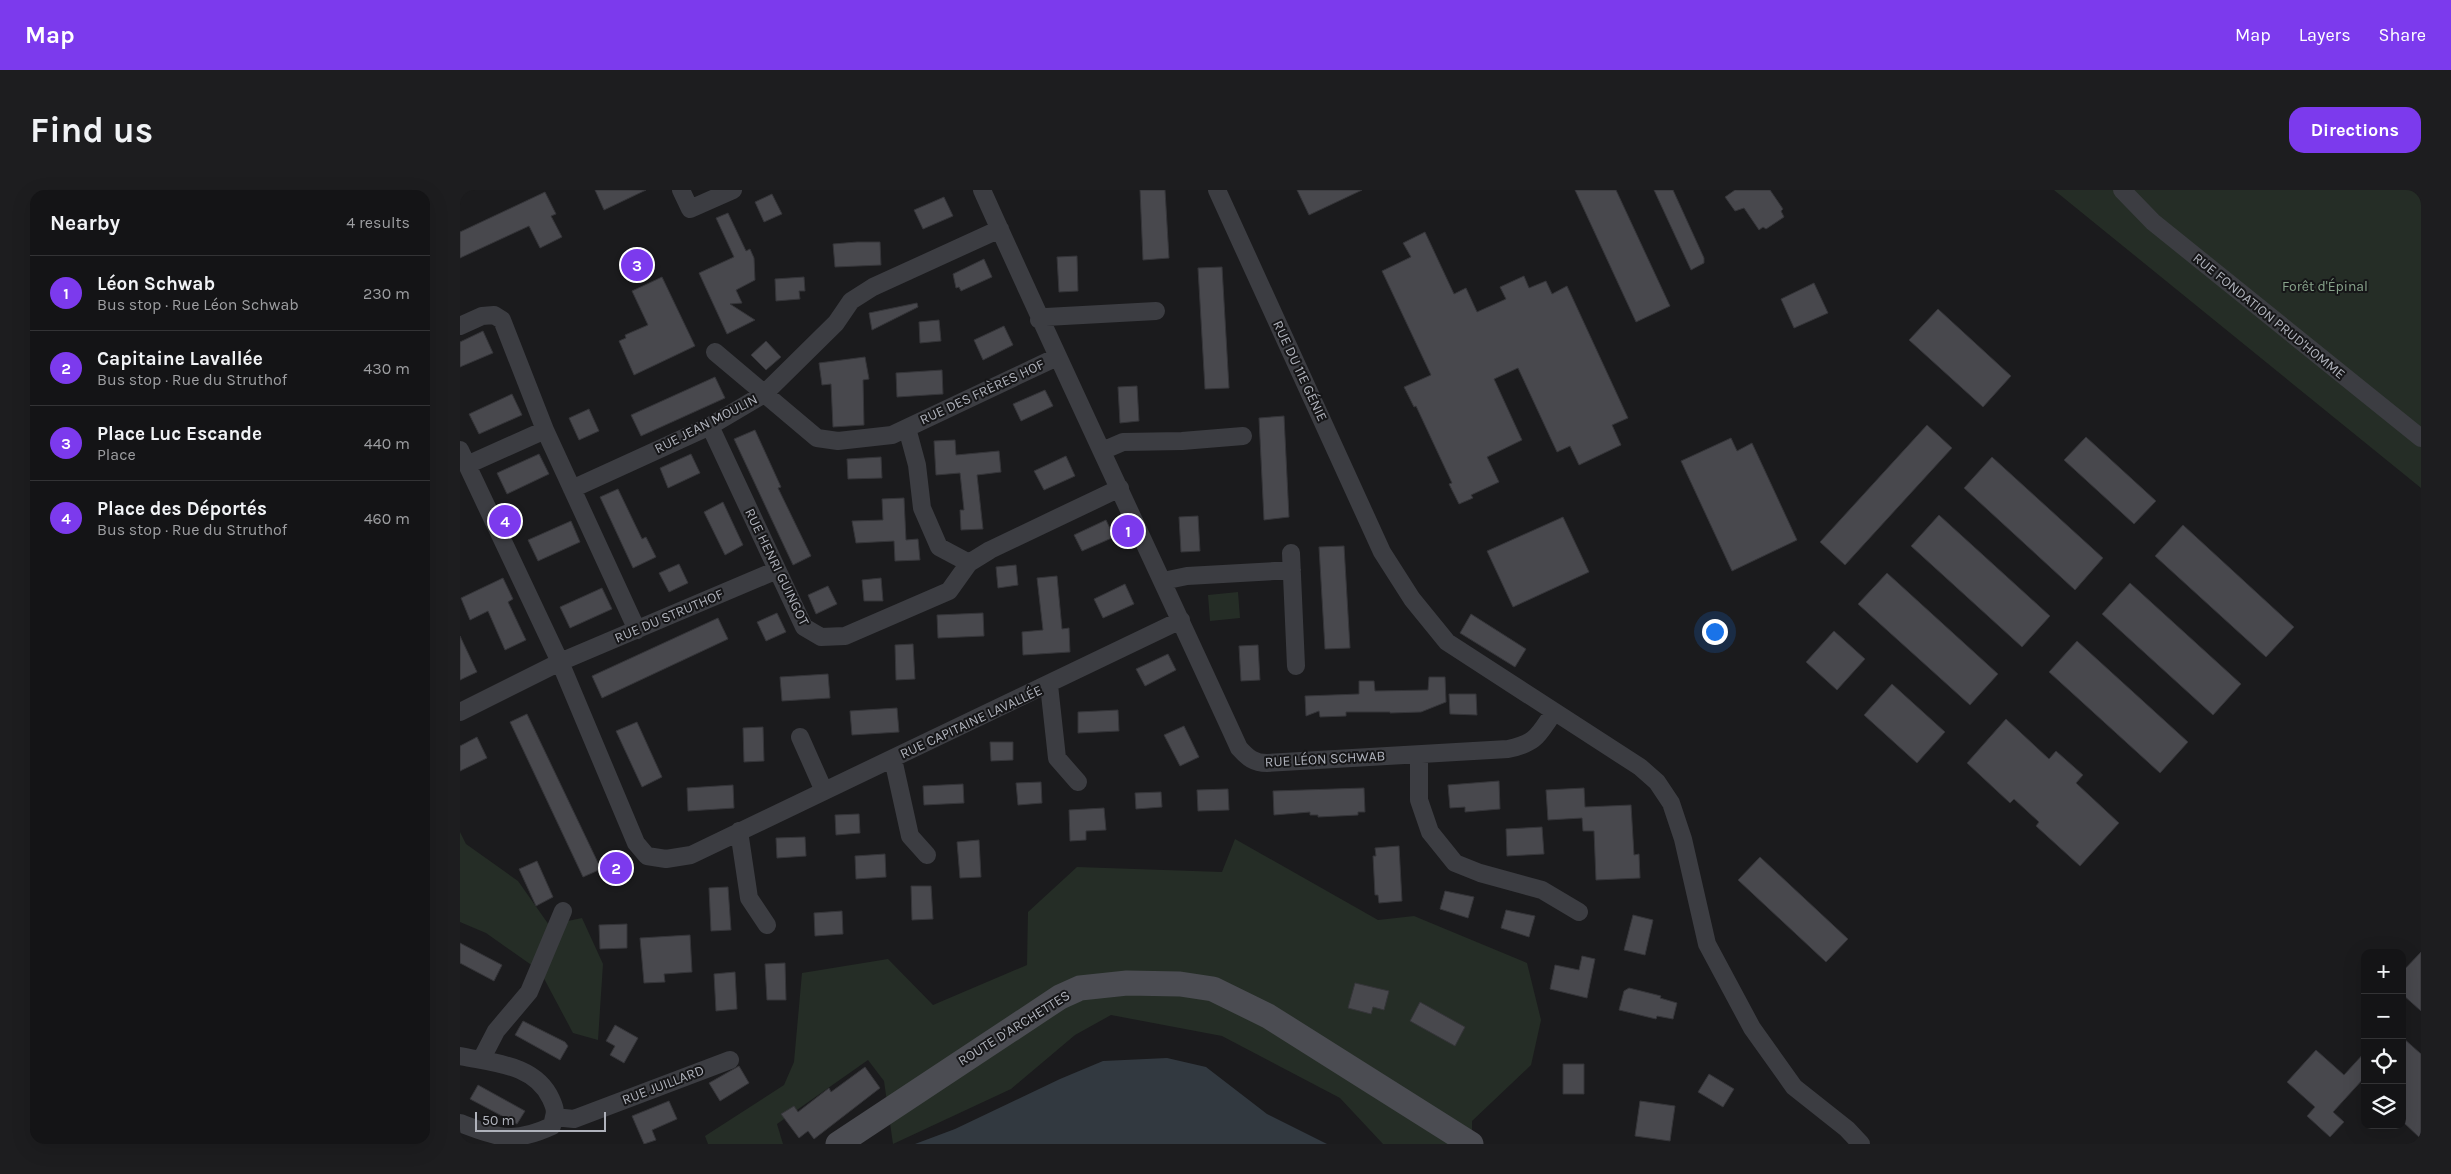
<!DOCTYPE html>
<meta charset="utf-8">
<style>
:root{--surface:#141416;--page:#1d1d1f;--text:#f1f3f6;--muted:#9d9ea1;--line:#333335;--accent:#7c3aed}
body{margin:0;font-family:Karla,sans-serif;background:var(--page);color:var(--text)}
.controls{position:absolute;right:15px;bottom:15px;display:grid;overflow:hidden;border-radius:10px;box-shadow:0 5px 20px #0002}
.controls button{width:45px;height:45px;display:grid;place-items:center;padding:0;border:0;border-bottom:1px solid var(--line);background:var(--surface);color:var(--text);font:25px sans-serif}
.scale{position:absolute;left:15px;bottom:12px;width:131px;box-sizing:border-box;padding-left:5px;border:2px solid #afb2bb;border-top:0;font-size:14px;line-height:18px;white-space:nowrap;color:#afb2bb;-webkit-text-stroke:4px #161618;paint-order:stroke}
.you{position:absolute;left:1254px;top:441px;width:18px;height:18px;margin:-12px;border:4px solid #fff;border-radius:50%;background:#1a73e8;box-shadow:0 0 0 8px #1a73e833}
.badge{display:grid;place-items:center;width:32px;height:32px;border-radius:50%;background:var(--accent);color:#fff;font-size:16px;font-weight:700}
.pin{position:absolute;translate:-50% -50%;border:2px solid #fff;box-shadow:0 1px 5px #0006}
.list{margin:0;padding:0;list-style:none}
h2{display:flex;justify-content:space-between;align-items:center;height:65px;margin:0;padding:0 20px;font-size:21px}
h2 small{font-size:16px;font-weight:400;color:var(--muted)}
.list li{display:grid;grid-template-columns:32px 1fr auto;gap:15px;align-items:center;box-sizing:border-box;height:75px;padding:0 20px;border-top:1px solid var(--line)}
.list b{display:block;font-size:19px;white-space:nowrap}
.list p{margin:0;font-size:16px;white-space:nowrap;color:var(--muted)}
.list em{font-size:16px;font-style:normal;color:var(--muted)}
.icon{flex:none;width:28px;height:28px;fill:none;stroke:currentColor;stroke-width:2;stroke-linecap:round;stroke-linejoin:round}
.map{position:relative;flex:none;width:1961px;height:954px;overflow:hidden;border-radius:15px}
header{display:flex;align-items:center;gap:30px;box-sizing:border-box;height:70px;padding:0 25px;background:var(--accent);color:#fff}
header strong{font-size:24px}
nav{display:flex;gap:28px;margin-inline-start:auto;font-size:18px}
.intro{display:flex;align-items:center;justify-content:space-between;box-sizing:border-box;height:120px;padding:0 30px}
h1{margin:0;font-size:35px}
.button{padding:12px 22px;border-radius:15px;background:var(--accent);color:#fff;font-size:18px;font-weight:700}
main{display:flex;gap:30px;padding:0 30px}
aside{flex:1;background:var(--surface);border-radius:15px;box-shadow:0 5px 20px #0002}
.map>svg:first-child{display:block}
.green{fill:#252d26}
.water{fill:#323940}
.building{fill:#48484d;stroke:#353539}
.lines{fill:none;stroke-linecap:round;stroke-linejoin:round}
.street{stroke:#3c3d42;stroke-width:18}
.secondary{stroke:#4b4c52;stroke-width:25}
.labels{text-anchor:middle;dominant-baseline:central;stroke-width:4;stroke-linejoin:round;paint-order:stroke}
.park-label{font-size:14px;fill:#88a48b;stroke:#161618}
.street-label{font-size:14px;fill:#afb2bb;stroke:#161618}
</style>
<header>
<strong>Map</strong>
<nav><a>Map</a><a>Layers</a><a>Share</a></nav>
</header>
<div class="intro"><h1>Find us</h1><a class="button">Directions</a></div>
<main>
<aside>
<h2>Nearby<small>4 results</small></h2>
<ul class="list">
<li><span class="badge">1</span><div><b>Léon Schwab</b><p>Bus stop · Rue Léon Schwab</p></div><em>230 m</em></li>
<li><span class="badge">2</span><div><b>Capitaine Lavallée</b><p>Bus stop · Rue du Struthof</p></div><em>430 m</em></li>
<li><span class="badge">3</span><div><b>Place Luc Escande</b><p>Place</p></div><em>440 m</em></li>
<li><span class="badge">4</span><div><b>Place des Déportés</b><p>Bus stop · Rue du Struthof</p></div><em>460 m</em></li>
</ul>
</aside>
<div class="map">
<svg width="1961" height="954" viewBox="0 0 1961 954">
<rect width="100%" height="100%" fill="#1b1b1d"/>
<!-- green -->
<path class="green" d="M1594,0h367v298z
M778,402l2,26 -30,3 -2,-26z
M0,642l6,12 52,37 31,44 33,-7 21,46 -5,76 -25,-7 -33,-62 -54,-38 -26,-11z
M775,649l143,81 36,-4 113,47 14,57 -10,45 -59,56v23h-89l-43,-46 -118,-62 -111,-21 -36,20 -64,54 -118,55 -9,-63 -16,-21 -91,64 6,20h-75l-3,-8 79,-51 10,-23 8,-89 86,-14 45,46 94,-40 1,-53 49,-45 145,5z"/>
<!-- water -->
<path class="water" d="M707,868l39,9 61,47 60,30h-412l40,-15 105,-50 43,-18z"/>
<!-- building -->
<path class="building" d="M135,0h51l-42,20z
M680,0h25l4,68 -26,2z
M837,0h65l-53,25z
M1115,0h41l54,116 -34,16z
M1194,0h19l31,68v5l-13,7z
M1275,0h35l13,19 -2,2 3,6 -18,12 -3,-2 -4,3 -15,-22 -9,3 -10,-14z
M85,2l11,22 -5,2 11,21 -22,11 -11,-22 -69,32v-26z
M312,4l10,20 -18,8 -9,-20z
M484,7l9,19 -30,13 -9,-19z
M268,23l18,38 4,-2 4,9 1,22 -19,10 6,13 -12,1 25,16 -28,14 -28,-61 35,-16 -18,-39z
M965,42l29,62 12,-6 11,24 29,-13 -6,-12 24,-11 5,12 17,-7 6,13 15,-8 61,132 -16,7 9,20 -42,20 -9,-19 -13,6 -39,-84 -24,11 28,61 -35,17 12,25 -28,13 2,3 -14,6 -10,-20 3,-1 -36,-77 -2,1 -10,-20 27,-12 -49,-104 29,-14 -8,-14z
M397,52h23l1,23 -46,2 -2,-23z
M617,66l1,35 -19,1 -2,-35z
M524,69l8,18 -31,14 -2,-4 -3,1 -3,-14z
M762,77l7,121 -24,1 -7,-121z
M202,87l33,69 -61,29 -15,-34 7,-3 -1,-3 23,-10 -16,-34z
M344,87l1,14h-6l1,8 -24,2 -1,-22z
M1354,93l14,30 -34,15 -13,-29z
M457,113l1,4 -46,23 -3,-17z
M1478,119l73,67 -28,31 -74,-67z
M479,130l2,21 -21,2 -1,-21z
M544,136l9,19 -30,15 -9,-20z
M23,141l10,22 -33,14v-25z
M306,151l15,16 -15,13 -15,-15z
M405,167l4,22 -6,1 1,45 -31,2 -2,-43 -9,1 -3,-22z
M482,180l1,24 -46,3 -1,-24z
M255,187l10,21 -84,38 -10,-21z
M677,196l2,35 -19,2 -2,-36z
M585,200l8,16 -32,15 -8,-17z
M52,204l10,21 -43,19 -10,-20z
M129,219l10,22 -20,9 -10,-22z
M824,226l5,101 -25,3 -5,-102z
M1467,235l25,23 -107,117 -25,-23z
M295,240l26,57 -3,1 33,68 -18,9 -59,-126z
M1626,247l70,64 -22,23 -70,-64z
M1271,248l6,13 15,-8 45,97 -65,31 -51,-110z
M495,250l1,15 43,-4 2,21 -24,3 6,54 -22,1 -1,-20h4l-4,-37 -24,2 -2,-34z
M79,264l10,20 -42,20 -10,-21z
M231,264l9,19 -32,15 -8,-20z
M606,266l9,20 -31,14 -10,-19z
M421,267l1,21 -34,1 -1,-20z
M1532,267l111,101 -28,32 -111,-102z
M158,299l24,50 4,-2 10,20 -23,11 -33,-71z
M444,308l2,42 12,-1 2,21 -25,1 -1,-20 -38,2 -4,-22 31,-1 -1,-21z
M263,312l20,43 -18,10 -21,-43z
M1479,325l111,101 -28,31 -111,-101z
M738,326l2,35 -19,1 -2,-35z
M1103,327l26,55 -76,35 -26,-56z
M646,330l8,17 -32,14 -8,-16z
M111,331l9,21 -42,19 -10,-21z
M1723,335l111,102 -28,30 -111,-101z
M884,356l6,102 -25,1 -6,-102z
M219,374l9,19 -19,9 -10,-19z
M556,375l2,20 -20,3 -2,-21z
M1427,383l111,101 -28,31 -112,-101z
M597,386l5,53 7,-1 1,24 -47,3 -1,-23 21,-2 -6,-52z
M43,388l10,21 -5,3 18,38 -21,10 -17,-39 -18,9 -9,-22z
M421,388l2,23h-19l-2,-21z
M1670,393l111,101 -28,31 -111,-101z
M665,394l9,20 -31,14 -9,-19z
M368,396l9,18 -21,10 -8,-19z
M142,398l10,21 -42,19 -10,-21z
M317,423l9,19 -20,9 -9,-19z
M523,423l1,23 -46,2 -1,-23z
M1011,424l55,35 -11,18 -55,-34z
M258,428l10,21 -126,59 -10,-22z
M1374,441l31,28 -28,31 -31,-28z
M0,446l17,36 -17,8z
M1617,451l111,101 -28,31 -111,-101z
M453,454l2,35 -19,1 -1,-35z
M798,455l2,35 -19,1 -2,-35z
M708,464l8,16 -31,16 -9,-17z
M368,484l2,24 -48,3 -2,-24z
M969,487h16l1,25 -25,10 -31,1v-1h-44v4l-26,1 -1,-6 -13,5 -1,-20 54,-2v-13h15l1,10 53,-1z
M1432,494l53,48 -28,31 -53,-48z
M989,504h27l1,21 -27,-1z
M437,518l2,24 -47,3 -2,-24z
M658,520l1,21 -41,2v-21z
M67,524l74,155 -18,8 -73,-155z
M1546,529l43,40 7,-8 27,24 -7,8 43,40 -39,43 -44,-40 3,-4 -25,-23 -4,4 -43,-40z
M177,532l25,55 -20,10 -26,-56z
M724,536l15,31 -19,9 -16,-31z
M303,537l1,34 -20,1 -1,-34z
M17,547l10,21 -27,13v-25z
M530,552h23v18l-22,1z
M1039,591l1,28 -35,3v-5l-15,1 -2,-23z
M581,592l1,21 -24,2 -2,-22z
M503,594l1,19 -40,2 -1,-19z
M273,595l1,23 -46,3 -1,-23z
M904,598l1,24h-7v3l-40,2v-2h-8v-3l-36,3 -1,-24z
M1124,598l1,19 46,-2 3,50 5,-1 1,24 -44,2 -2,-49h-11l-1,-13 -34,2 -2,-30z
M768,599l1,21 -31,1 -1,-21z
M701,602l1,15 -26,2 -1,-16z
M644,618l2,22 -20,1v9l-16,1 -1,-31z
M399,624l1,19 -24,2 -1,-20z
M1082,637l2,27 -37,2 -1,-27z
M345,647l1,19 -29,2 -1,-20z
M519,650l2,37 -21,1 -3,-36z
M939,656l3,55 -23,2 -1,-8h-3l-2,-39h3l-1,-8z
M425,664l1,23 -30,2 -1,-23z
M1300,667l88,82 -22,23 -88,-82z
M77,671l16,36 -17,9 -17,-37z
M451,696h20l2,33 -21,1z
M268,697l3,43 -20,1 -2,-43z
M985,701l29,6 -6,21 -28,-9z
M1046,720l29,6 -6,21 -28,-9z
M382,721l1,23 -28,2 -1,-23z
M1173,725l20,5 -8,35 -21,-5z
M167,734v24l-27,1 -1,-24z
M230,745l2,37 -28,2 1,8 -21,1 -4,-45z
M0,753l42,22 -8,16 -34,-18z
M1961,762v59l-19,-17v-22z
M1122,766l13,3 -8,39 -37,-9 5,-24 24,5z
M325,773l1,37h-19l-2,-36z
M275,782l2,37 -21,2 -2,-37z
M895,793l34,8 -5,19 -11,-3 -2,7 -23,-6z
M1169,798l32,8 -1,2 17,5 -4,16 -16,-3 -1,3 -37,-9 5,-19z
M960,812l45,25 -10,19 -45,-25z
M63,831l42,21 3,4 -8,14 -45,-25z
M155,835l23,13 -14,25 -14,-8 5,-9 -9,-5z
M1942,847l19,17v85l-19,-18z
M1856,860l28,25 21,-23v25l-32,35 11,10 -14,15 -23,-21 8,-9 -28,-25z
M1103,874h21v30h-21z
M279,876l10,17 -29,18 -11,-18z
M405,877l15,21 -66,51 -6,-8 -9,7 -18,-24 13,-8 4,6 31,-24 2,4z
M1249,884l25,15 -11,18 -25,-15z
M18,895l47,26 -8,13 -47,-25z
M209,911l8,18 -25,11 4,10 -12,4 -12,-28z
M1180,911l35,5 -5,35 -35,-5z"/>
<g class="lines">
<!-- street -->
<path class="street" d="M221,0l9,19 43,-19
M522,0c84,187 172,372 257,558 9,10 15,15 28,15l241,-14c29,-6 30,-14 46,-37
M757,0l165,362 30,47 35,43 193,125 17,15 14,21 12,36 24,105 45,84 42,59 53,42 14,15
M1662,0l31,32 268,216
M579,130l7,-3 110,-6
M0,136l22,-10 12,-1 8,5 43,110 92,200
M255,162l102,86 21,3 54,-6 165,-78
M250,236l94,201 17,10 24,-1 104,-45 20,-28 21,-13 130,-62
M447,238l10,37 5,43 17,39 30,16
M0,260l100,212 76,181 11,13 19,3 25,-4 490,-235
M642,261l21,-9 59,-1 61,-5
M7,275l78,-35
M112,299l138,-63 54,-32 72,-71 15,-22 22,-14 127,-58
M831,363l5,113
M703,391l24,-5 105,-6
M589,495l8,73 21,24
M0,522l100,-50 217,-92
M340,547l24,54
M959,565v45l11,32 25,31 25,10 62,17 37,22
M433,569l17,77 17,19
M279,641l10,67 18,27
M0,866c33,7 75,8 91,43 3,7 5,11 3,18
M21,870l15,-29 33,-39 34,-81
M0,933c40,15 53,21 92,3l2,-9 20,2 156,-59"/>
<!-- secondary -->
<path class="secondary" d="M378,954l222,-147 20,-9 47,-5 53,1 33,5 55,27 203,128"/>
</g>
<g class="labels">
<!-- park labels -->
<g class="park-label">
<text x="1865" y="96">Forêt d'Épinal</text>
</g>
<!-- street labels -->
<g class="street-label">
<text transform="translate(1809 126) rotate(39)">RUE FONDATION PRUD'HOMME</text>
<text transform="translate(840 181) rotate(65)">RUE DU 11E GÉNIE</text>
<text transform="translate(522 202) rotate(-25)">RUE DES FRÈRES HOF</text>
<text transform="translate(246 234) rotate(-27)">RUE JEAN MOULIN</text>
<text transform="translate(317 377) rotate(64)">RUE HENRI GUINGOT</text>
<text transform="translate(209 426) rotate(-23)">RUE DU STRUTHOF</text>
<text transform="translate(511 532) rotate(-25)">RUE CAPITAINE LAVALLÉE</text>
<text transform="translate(865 569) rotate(-3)">RUE LÉON SCHWAB</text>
<text transform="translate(554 838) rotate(-32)">ROUTE D'ARCHETTES</text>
<text transform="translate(203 895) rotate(-21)">RUE JUILLARD</text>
</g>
</g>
</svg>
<div class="controls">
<button>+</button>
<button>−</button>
<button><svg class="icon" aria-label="locate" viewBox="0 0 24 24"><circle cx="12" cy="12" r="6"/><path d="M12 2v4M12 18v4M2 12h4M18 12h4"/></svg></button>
<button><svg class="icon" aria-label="layers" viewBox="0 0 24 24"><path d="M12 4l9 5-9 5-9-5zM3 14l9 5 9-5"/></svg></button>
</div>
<div class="scale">50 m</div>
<div class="you"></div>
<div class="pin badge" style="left:668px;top:341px">1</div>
<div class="pin badge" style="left:156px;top:678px">2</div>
<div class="pin badge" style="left:177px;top:75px">3</div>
<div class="pin badge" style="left:45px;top:331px">4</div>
</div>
</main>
